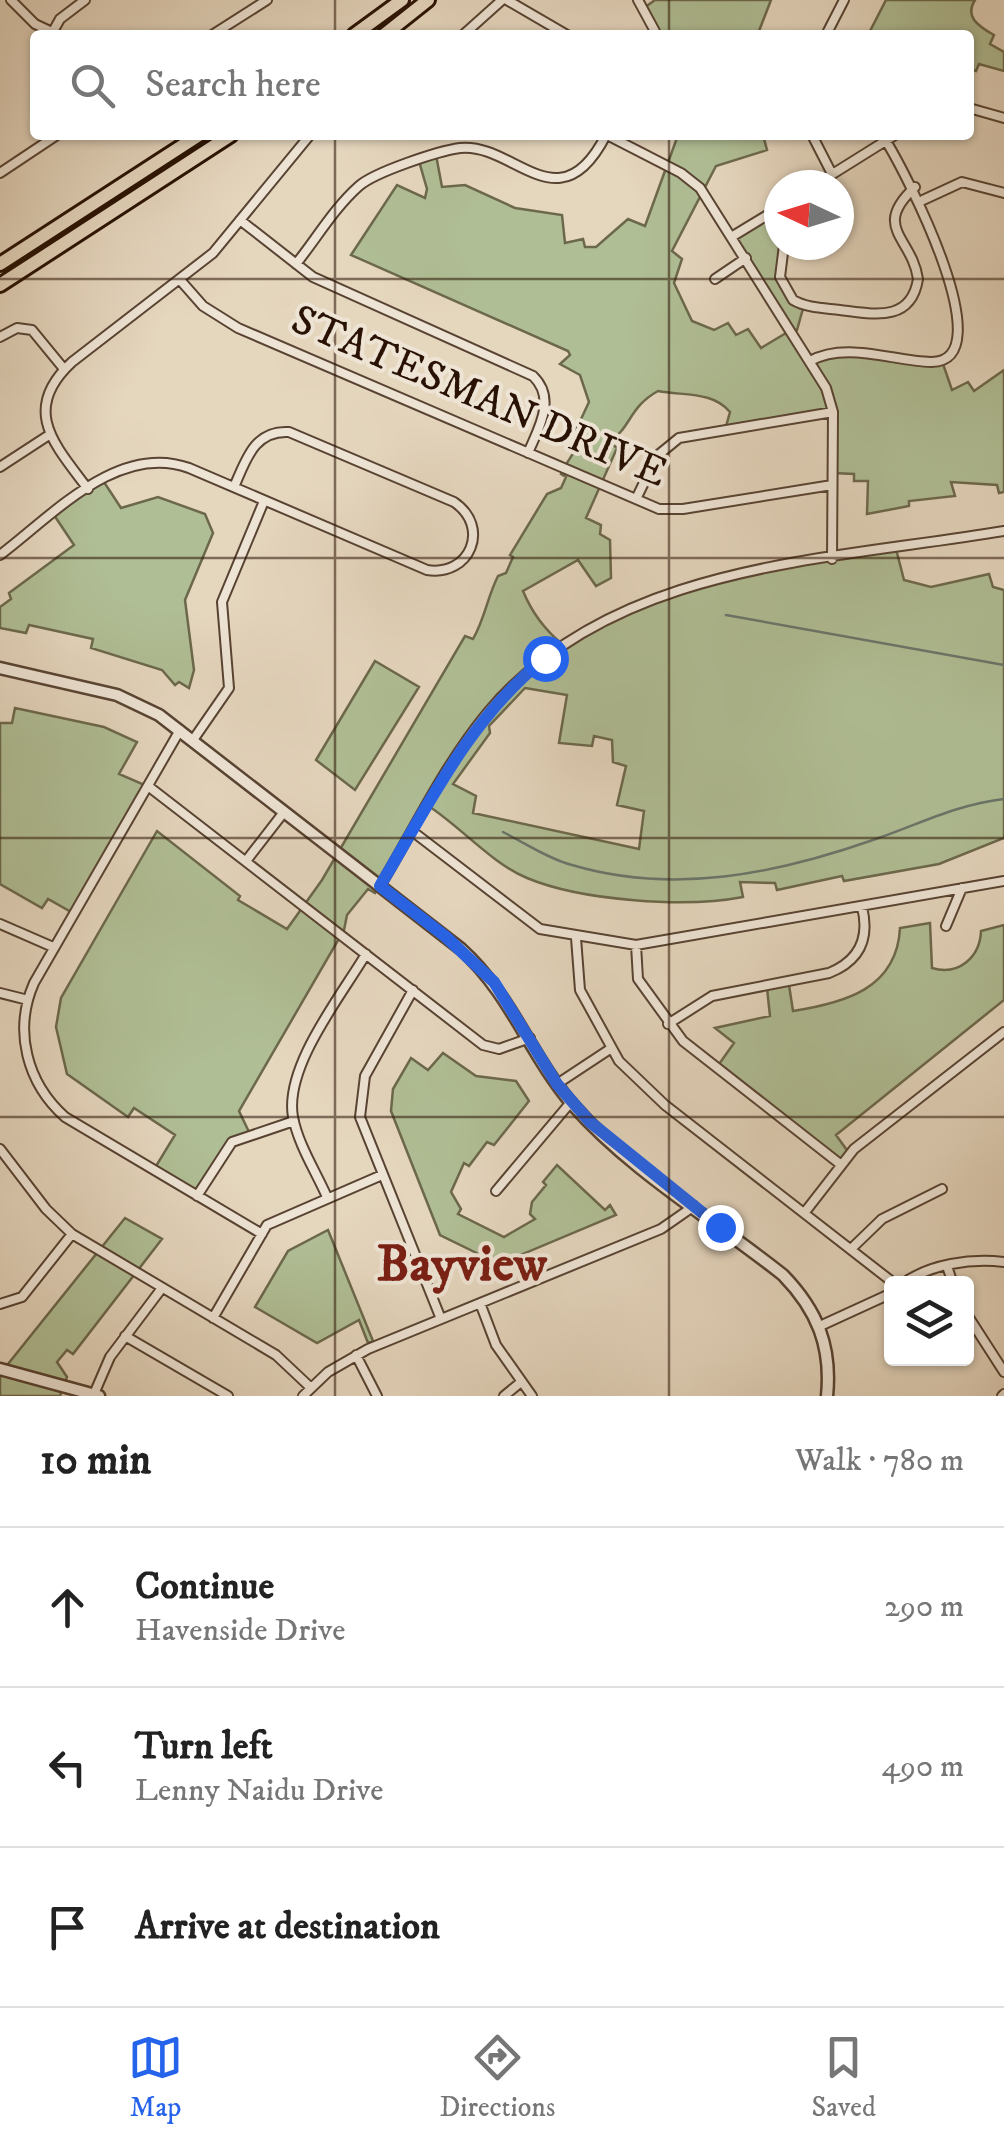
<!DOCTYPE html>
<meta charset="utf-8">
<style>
:root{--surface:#fff;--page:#f6f6f6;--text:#222;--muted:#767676;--line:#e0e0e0;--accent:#2563eb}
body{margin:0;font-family:"IM FELL DW Pica",serif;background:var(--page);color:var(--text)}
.controls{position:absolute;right:30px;bottom:30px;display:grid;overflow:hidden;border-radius:10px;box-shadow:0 2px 8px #0004}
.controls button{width:90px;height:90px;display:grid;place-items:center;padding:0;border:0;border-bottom:2px solid var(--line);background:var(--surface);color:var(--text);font:50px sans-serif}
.compass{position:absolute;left:764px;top:170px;width:90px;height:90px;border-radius:50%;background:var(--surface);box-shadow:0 2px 8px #0004;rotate:274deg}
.stop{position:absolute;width:30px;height:30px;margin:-22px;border:8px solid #2563eb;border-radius:50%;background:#fff}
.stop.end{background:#2563eb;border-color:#fff;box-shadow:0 2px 10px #0008}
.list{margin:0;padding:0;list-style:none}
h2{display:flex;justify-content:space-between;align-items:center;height:130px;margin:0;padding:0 40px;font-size:42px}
h2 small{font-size:32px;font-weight:400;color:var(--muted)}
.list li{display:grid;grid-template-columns:65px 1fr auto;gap:30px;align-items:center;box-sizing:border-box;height:160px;padding:0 40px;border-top:2px solid var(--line)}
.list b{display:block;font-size:38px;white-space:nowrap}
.list p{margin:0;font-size:32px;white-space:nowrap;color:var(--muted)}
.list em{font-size:32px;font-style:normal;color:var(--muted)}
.icon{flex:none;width:55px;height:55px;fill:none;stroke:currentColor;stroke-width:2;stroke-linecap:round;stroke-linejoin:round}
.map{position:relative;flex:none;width:1004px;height:1396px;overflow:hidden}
.search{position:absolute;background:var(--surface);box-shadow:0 2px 8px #0004;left:30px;right:30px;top:30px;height:110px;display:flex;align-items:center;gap:25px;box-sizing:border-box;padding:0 35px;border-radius:10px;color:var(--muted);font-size:38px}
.sheet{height:610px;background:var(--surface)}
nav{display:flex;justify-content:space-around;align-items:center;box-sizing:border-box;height:140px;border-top:2px solid var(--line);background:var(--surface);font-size:28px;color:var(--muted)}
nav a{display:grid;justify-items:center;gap:5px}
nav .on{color:var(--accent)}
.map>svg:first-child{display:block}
.green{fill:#b0be95;stroke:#6c684c;stroke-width:2.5;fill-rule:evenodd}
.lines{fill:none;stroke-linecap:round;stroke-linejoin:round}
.stream{stroke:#6a766b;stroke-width:2.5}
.minor-casing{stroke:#584332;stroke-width:12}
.tertiary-casing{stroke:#584332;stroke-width:15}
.trunk-casing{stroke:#291203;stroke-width:18}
.minor{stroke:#eee4d5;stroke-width:8}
.tertiary{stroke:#eee4d5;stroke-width:10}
.trunk{stroke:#e5d6be;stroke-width:12}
.route{stroke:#2563eb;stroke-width:12}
.grid{fill:none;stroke:#291203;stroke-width:2.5;stroke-opacity:0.55}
.labels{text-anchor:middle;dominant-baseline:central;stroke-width:8;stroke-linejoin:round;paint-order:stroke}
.street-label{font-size:42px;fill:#291203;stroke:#eee4d5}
.district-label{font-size:52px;font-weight:bold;fill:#7a1f14;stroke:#eee4d5}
</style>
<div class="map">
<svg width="1004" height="1396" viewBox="0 0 1004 1396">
<rect width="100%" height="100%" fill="#e5d6be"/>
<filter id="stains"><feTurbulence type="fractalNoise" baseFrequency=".002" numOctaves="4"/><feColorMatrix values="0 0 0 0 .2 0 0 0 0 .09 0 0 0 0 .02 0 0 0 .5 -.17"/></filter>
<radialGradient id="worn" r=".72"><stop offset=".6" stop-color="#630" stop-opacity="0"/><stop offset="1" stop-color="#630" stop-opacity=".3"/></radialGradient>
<!-- green -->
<path class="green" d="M655,0h116l-12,31 8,4h-110l-13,-27z
M886,0h89c-10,16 1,25 19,35l-4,9 14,8v19l-25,-7 -3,7 -7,-2v-34h-101z
M678,135h85l4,15 -51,16 -44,85 10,8 -8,24 18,38 22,9 14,-7 8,12 12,-6 13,19 30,-18 -58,-95 46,-28 7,85 18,13 -7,25h-4l16,30 17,-7 116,8 10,29 16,-8 6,9 30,-21v122l-5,1 -2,-8 -46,-3 4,14 -46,5v5l-42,8 1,-33h-14v-7l-21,-1v-61l-108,18 5,-18c-17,-21 -47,-16 -72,-21 -29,16 -27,37 -49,51l8,6 -31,70 15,7 -1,9 10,6 1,38 -15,8 -18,-26 -55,31c9,22 21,38 39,53 114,-67 208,-74 334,-95l8,31 27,7 58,-13 4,13 11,3v248l-65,26 -95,17 -2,-5 -65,14 -2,-7 -35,-1 3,15c-57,11 -161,4 -216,-19 -36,-15 -67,-52 -100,-73l-52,88 -7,-4 -21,26 -3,15 -105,181 10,21 -17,10 -35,54 -44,-25 22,-36 -41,-27 -6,9 -61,-43 -11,-47 5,-29 96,-167 83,65 -2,4 49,29 35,-49 143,-244 8,3c12,-21 14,-41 25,-63l8,-3 7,-16 -3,-2 37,-61 14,-6 5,-11 -5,-3c6,-14 16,-23 21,-38l-7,-4 14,-30 -9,-27 -20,-11 10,-9 -2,-4 -217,-96 46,-70 28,13 2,-9 -8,-28 17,-6 6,32 23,-2 50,23 47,7 3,28 18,-4 2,8h11l32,-28 17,7zM525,688l42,7 -8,48 33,3 2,-10 18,4 1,22 13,4 -9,39 27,6 -5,38 -166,-36 3,-17 -23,-12 37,-51 -1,-7z
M102,479l19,29 37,-11 47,17 8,19 -28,67 9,70 -5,18 -10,-6 -4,3 -13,-15 -71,-22 2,-9 -64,-14 -3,8 -26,-5v-21l11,-8 -2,-6 65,-48 -20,-30z
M375,661l44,26 -64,103 -39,-30z
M15,708l89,19 33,15 -18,32 28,12 -74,127 -25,-14 -6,9 -42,-24v-161h12z
M930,923l2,45c27,8 48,-11 49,-37l23,-6v75l-168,135 13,18 -9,11 -123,-97 17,-24 -19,-15 55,-12 -3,-28 22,-3 4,26c51,-8 104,-22 107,-83z
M443,1053l33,23 40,5 13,20 -35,44 -7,-3 -18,24 -5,-3 -13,29 10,17 -3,5 46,23 31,-18 -5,-5 2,-12 14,-17 -3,-3 14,-17 48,45 5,-5 6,10 -117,49 -59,-29 -49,-124 2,-22 18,-31 17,12z
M125,1218l37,21 -89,115 -6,-4 -10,12 10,15 -7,19h-60v-22z
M328,1230l45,111 -5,2 -9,-23 -42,23 -62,-36 33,-56z"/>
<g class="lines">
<!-- stream -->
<path class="stream" d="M726,615l278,50
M503,832c22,11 46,27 69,33 101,30 204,9 301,-25 45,-15 81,-35 131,-41"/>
<!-- minor casing -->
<g class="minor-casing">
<path id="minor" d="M11,0l24,24 17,8
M507,0l60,35
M638,0l19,35
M51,35l9,-16 25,-19
M212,35l55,-35
M463,35l39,-35
M826,35l18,-35
M969,108l35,10
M607,135l74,38 19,15 126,200 7,24 -1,147
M812,135l20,39
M0,173l57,-38
M815,185l80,-50
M923,200l39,-18 42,11
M240,220l73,57 220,99c24,23 5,53 -5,77
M733,236l46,-28
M784,245l-4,32 13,23c14,8 31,8 47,10 33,4 71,13 78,-31 -6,-42 -47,-51 -3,-92
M296,264c20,-25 39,-57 63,-78 16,-14 79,-35 101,-38 54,-6 99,79 146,-13
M715,279l31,-21
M181,281l22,25 35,22 421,181h24l149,-24
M0,337l17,-9 15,2 32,39
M810,361c36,-20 82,0 121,1 73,1 -24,-187 -45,-221
M0,467l49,-32
M88,489c-33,-44 -68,-79 -16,-127l141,-109 97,-118
M636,499l21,-43 22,-18 154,-26
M0,555c52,-39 118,-113 189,-87l238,102c43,7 64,-43 27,-68l-165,-70c-35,-2 -43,28 -55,55
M180,730l-146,253c-21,48 -7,100 31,134l197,117
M193,740l36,-52 -7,-86 42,-101
M148,786l335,259 16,4 31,-11
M412,831l128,98 96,16 368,-64
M246,861l38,-49
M380,886c35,-58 64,-121 108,-174 125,-149 338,-151 516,-181
M0,924l53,23
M946,926l16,-38
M576,938l4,52 39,71 46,44 230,179
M636,945l2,34 45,62 157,123
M413,990l-48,86 -5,41 81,202
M0,993l28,7
M668,1024l44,-28 117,-23c30,-12 41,-34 33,-66
M557,1084l53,-35
M0,1149l46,60 26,25 204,121 34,32
M496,1191l75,-89
M197,1196l35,-54 62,-21
M327,1197c-11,-25 -29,-53 -34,-80 -9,-50 48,-121 73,-163
M805,1212l49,-63 150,-117
M852,1248l30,-29 60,-30
M947,1266l6,18
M902,1284c28,-20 69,-26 102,-22
M480,1303l16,42 36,51
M0,1304l22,-7 50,-63
M966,1313l38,59
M213,1318l54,-93 115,-50
M820,1326l72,-33
M125,1336l103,60
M356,1355l21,41
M94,1394l16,-37 52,-69
M303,1396l25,-24 40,-23 293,-120 33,-23
M504,1396l17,-14
M1002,1396l2,-2"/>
</g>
<!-- tertiary casing -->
<g class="tertiary-casing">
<path id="tertiary" d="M0,668l117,27 42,20 302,234c50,45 69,106 112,156 58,66 141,115 210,170 34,35 49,71 44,121
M0,1369l99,27"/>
</g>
<!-- trunk casing -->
<g class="trunk-casing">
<path id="trunk" d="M354,35l48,-35
M384,35l44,-35
M0,264l199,-129
M0,285l231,-150"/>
</g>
<!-- minor -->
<use href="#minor" class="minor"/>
<!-- tertiary -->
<use href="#tertiary" class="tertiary"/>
<!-- trunk -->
<use href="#trunk" class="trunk"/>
</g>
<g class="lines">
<!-- route -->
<path class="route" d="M545,658c-76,61 -116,146 -165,228l66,51 48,45 63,102 33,38 130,105"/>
</g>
<!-- grid -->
<path class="grid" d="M335,0v35M669,0v35M335,135v1261M669,135v1261M0,279h1004M0,558h1004M0,838h1004M0,1117h1004"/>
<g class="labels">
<!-- street labels -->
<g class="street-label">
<text transform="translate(479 397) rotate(23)">STATESMAN DRIVE</text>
</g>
<!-- district labels -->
<g class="district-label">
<text x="462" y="1265">Bayview</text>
</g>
</g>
<rect width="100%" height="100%" filter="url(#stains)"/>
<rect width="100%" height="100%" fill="url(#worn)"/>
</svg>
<div class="controls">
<button><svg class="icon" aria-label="layers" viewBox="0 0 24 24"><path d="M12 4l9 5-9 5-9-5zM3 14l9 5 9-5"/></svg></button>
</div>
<svg class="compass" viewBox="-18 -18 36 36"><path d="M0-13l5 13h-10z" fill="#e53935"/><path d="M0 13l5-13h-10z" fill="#767676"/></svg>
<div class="stop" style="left:545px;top:658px"></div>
<div class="stop end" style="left:720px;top:1227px"></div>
<div class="search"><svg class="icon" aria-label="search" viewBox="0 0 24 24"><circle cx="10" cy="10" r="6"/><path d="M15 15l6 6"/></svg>Search here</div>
</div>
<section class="sheet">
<h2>10 min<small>Walk · 780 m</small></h2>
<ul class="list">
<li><svg class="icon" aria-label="ahead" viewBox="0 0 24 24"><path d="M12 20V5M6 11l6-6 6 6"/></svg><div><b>Continue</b><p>Havenside Drive</p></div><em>290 m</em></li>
<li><svg class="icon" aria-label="left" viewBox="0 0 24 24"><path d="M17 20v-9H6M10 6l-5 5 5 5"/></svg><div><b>Turn left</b><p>Lenny Naidu Drive</p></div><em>490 m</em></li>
<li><svg class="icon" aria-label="arrive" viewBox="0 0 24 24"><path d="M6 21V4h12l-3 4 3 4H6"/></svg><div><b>Arrive at destination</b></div></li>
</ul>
</section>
<nav>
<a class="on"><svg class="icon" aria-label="map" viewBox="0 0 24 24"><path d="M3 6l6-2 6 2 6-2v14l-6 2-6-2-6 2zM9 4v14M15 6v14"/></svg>Map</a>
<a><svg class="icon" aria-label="directions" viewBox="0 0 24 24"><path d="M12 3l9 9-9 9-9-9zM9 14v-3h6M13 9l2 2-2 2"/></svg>Directions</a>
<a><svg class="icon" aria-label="saved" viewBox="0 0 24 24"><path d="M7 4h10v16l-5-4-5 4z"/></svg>Saved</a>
</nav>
